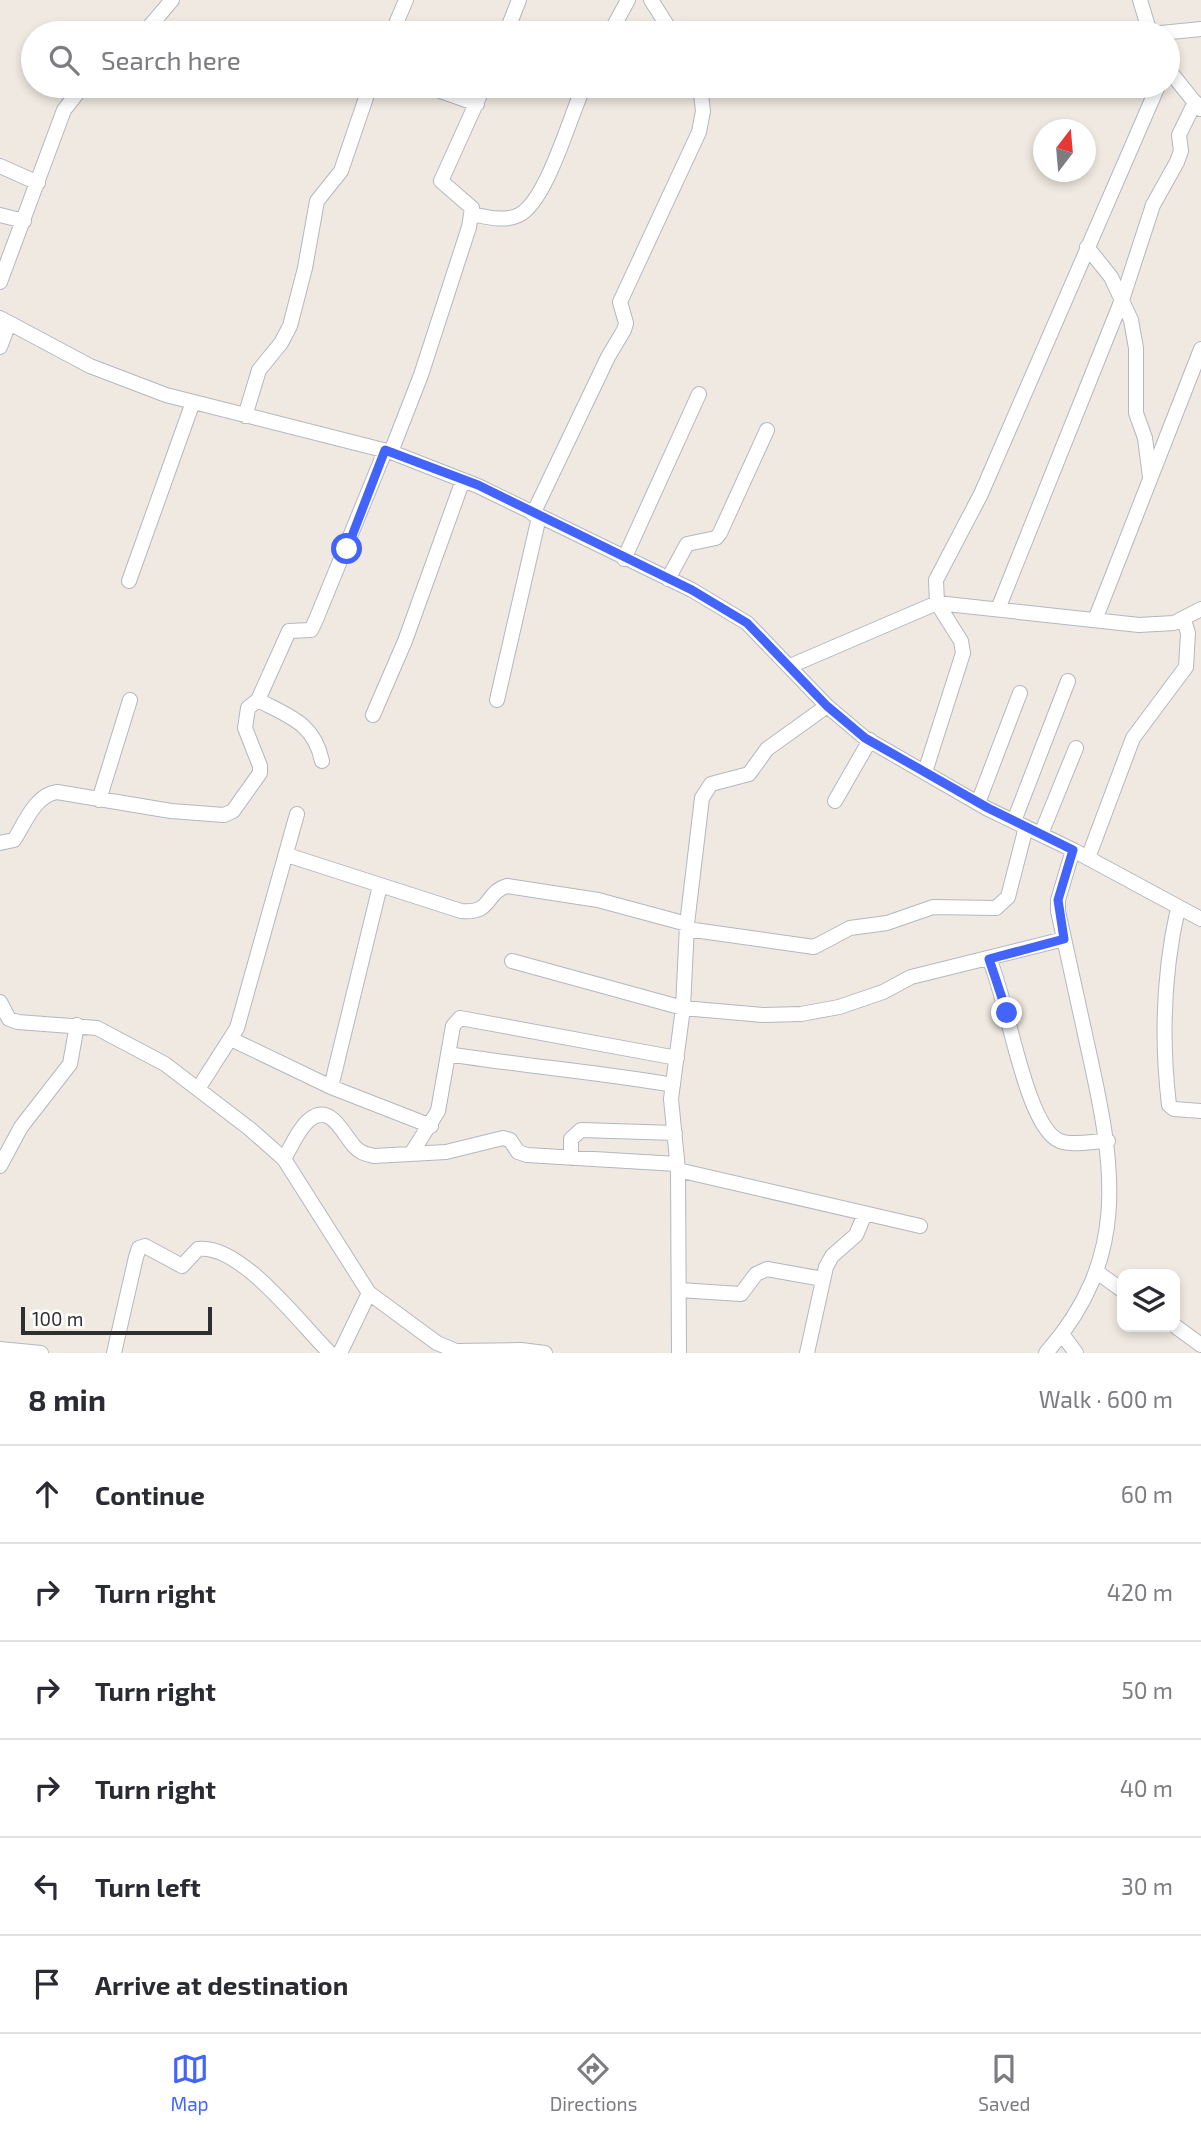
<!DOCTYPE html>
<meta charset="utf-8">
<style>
:root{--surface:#fff;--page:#f2f2f3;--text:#2b2b33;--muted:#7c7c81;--line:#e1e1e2;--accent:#4264fb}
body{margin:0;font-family:"Exo 2",sans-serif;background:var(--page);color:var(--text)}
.controls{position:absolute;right:21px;bottom:21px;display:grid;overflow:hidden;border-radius:14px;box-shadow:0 4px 10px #0003}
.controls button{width:63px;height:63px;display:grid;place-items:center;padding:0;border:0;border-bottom:2px solid var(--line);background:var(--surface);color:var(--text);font:35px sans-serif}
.compass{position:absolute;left:1033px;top:119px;width:63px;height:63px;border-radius:50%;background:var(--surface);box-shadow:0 4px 10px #0003;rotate:16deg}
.scale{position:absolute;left:21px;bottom:18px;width:191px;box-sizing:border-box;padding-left:7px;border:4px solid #2e2e2e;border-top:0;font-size:19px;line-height:24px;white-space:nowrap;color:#2e2e2e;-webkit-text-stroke:5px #fff;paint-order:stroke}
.stop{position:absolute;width:21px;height:21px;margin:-16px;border:5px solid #4264fb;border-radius:50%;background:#fff}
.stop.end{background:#4264fb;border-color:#fff;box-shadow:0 2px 7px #0008}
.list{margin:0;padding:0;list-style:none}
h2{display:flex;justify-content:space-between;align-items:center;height:91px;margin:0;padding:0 28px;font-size:30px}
h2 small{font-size:23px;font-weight:400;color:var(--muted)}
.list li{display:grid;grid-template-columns:46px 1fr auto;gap:21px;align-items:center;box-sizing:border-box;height:98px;padding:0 28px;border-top:2px solid var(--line)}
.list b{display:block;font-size:26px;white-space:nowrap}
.list em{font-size:23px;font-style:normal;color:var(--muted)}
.icon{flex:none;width:38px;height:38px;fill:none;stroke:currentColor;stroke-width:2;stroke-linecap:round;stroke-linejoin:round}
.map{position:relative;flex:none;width:1201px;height:1353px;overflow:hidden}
.search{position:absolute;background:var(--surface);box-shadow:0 4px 10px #0003;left:21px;right:21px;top:21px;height:77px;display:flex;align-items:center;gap:18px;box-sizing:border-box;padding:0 24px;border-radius:38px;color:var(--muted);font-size:26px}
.sheet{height:679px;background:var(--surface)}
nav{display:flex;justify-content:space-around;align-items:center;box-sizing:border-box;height:98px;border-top:2px solid var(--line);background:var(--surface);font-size:19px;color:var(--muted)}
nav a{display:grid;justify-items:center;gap:4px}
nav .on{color:var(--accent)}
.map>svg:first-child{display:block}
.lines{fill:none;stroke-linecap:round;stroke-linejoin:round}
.street-casing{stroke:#b4b7c1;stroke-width:16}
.street{stroke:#fff;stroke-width:14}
.route{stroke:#4264fb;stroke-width:9}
</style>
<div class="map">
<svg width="1201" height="1353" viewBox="0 0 1201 1353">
<rect width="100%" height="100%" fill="#efe9e1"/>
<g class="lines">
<!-- street casing -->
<g class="street-casing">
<path id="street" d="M651,0l21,33
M1140,0l10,33
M144,33l28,-33
M392,33l14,-33
M506,33l13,-33
M610,33l18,-33
M1161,33l40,-4
M1168,69l32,40
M426,86l51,18
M0,166l38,17
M471,214c16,3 33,8 48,1 28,-14 51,-99 65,-129
M0,215l24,6
M1087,247l24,30 20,43 5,28v65l9,25 5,39
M0,282l64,-172 19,-24
M0,318l90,48 76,29 225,57 87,34 214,104 55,33 80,83 38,32 123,71 85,41 128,69
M0,347l9,-24
M245,416l14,-46 22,-27 9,-17 15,-58 12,-67 24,-30 29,-85
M391,452l30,-77 48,-148 3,-19 -31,-27 43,-95
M533,514l75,-157 16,-27 2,-7 -6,-21 79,-170 4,-21 -3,-25
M624,559l75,-165
M668,579l19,-35 29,-6 4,-5 47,-103
M129,581l64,-179
M998,609l125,-312 30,-92 24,-43 4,-11 -2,-16 16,-33
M1095,620l106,-271
M790,666l147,-63 202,22 35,-2 27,-14
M258,700c32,17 56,23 64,61
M497,700l42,-183
M373,715l32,-74 58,-161
M925,772l38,-119 -2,-12 -24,-38 -1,-23 45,-86 177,-408
M99,800l31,-100
M835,801l35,-61
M978,803l42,-110
M1014,821l54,-140
M1041,834l35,-86
M0,843l14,-3c11,-17 21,-45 43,-48l114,19 53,4 9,-4 27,-38v-7l-15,-38 3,-20 10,-8 31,-69 22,-1 4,-8 70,-171
M287,855l174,56c32,3 23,-18 46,-25l91,14 89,24
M1088,858l45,-120 53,-71 2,-34 -4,-13
M1178,908c-15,66 -17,129 -9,197l5,4 27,2
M687,929l127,18 36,-19 37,-5 46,-16 63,1 12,-11 18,-70
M989,959c18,36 36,169 71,182 13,5 34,0 48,0
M512,961l171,47 80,7 38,-1 38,-7 44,-15 28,-15 153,-38
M0,1002l9,17 9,3 79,6 68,36 85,65 34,30 85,134 68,50 19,8 65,-1 24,3
M231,1039l100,48 100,39
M448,1054c75,12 150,18 225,31
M331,1087l49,-201
M198,1089l39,-61 60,-214
M411,1154l27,-43 15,-85 7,-8 217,40
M571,1158v-19l10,-9 94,3
M284,1159c7,-12 14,-29 24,-38 22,-20 35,13 46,25 6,7 12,8 20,10l72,-4 57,-14 7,2 8,12 9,3 150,9
M0,1166l21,-39 49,-63 7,-39
M678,1170l242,56
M1097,1272l25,18
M679,1290l62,4 15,-20 11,-5 56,10
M1175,1326l26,19
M1062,1334l14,19
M0,1349l41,4
M114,1353l22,-96 3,-9 6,-2 37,20 16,-17c43,-6 104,77 132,104
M340,1353l29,-60
M679,1353l-1,-183 -7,-71 12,-91 4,-84 15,-126 9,-14 38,-10 18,-25 60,-43
M807,1353l19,-86 6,-11 24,-21 9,-21
M1046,1353c83,-94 69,-183 44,-296 -11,-49 -21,-97 -32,-146v-11l15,-50"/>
</g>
<!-- street -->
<use href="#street" class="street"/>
</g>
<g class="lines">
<!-- route -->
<path class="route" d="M347,549l38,-99 93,35 214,105 55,33 80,83 38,32 123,70 85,42 -15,50 6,39 -75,20 18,54"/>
</g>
</svg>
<div class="controls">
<button><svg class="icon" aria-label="layers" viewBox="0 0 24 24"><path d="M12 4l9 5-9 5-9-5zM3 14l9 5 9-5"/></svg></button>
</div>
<svg class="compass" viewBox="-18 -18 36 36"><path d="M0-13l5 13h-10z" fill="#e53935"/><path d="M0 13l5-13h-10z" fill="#7c7c81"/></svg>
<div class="scale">100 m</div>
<div class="stop" style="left:347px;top:549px"></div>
<div class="stop end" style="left:1007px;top:1013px"></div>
<div class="search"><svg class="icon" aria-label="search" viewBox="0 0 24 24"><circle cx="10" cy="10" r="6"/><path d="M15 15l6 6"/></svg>Search here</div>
</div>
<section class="sheet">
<h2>8 min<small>Walk · 600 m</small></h2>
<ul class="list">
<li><svg class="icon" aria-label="ahead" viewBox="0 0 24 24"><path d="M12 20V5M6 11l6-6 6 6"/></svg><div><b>Continue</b></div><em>60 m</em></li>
<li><svg class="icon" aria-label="right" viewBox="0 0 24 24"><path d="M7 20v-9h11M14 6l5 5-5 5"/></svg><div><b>Turn right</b></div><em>420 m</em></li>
<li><svg class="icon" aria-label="right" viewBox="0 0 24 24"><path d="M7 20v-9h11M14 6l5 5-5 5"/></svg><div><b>Turn right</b></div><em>50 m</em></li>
<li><svg class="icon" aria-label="right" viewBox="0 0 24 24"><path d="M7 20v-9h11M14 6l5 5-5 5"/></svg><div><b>Turn right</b></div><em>40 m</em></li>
<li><svg class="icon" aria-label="left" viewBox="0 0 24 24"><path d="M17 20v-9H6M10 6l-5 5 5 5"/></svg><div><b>Turn left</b></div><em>30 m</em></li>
<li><svg class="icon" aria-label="arrive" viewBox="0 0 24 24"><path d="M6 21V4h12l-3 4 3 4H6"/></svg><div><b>Arrive at destination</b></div></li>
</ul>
</section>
<nav>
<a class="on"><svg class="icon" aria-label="map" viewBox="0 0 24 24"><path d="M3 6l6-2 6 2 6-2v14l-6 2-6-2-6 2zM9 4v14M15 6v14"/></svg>Map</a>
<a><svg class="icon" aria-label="directions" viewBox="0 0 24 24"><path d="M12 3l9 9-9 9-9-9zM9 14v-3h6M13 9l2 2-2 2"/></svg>Directions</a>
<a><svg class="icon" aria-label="saved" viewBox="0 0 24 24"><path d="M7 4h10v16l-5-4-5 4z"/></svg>Saved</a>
</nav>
